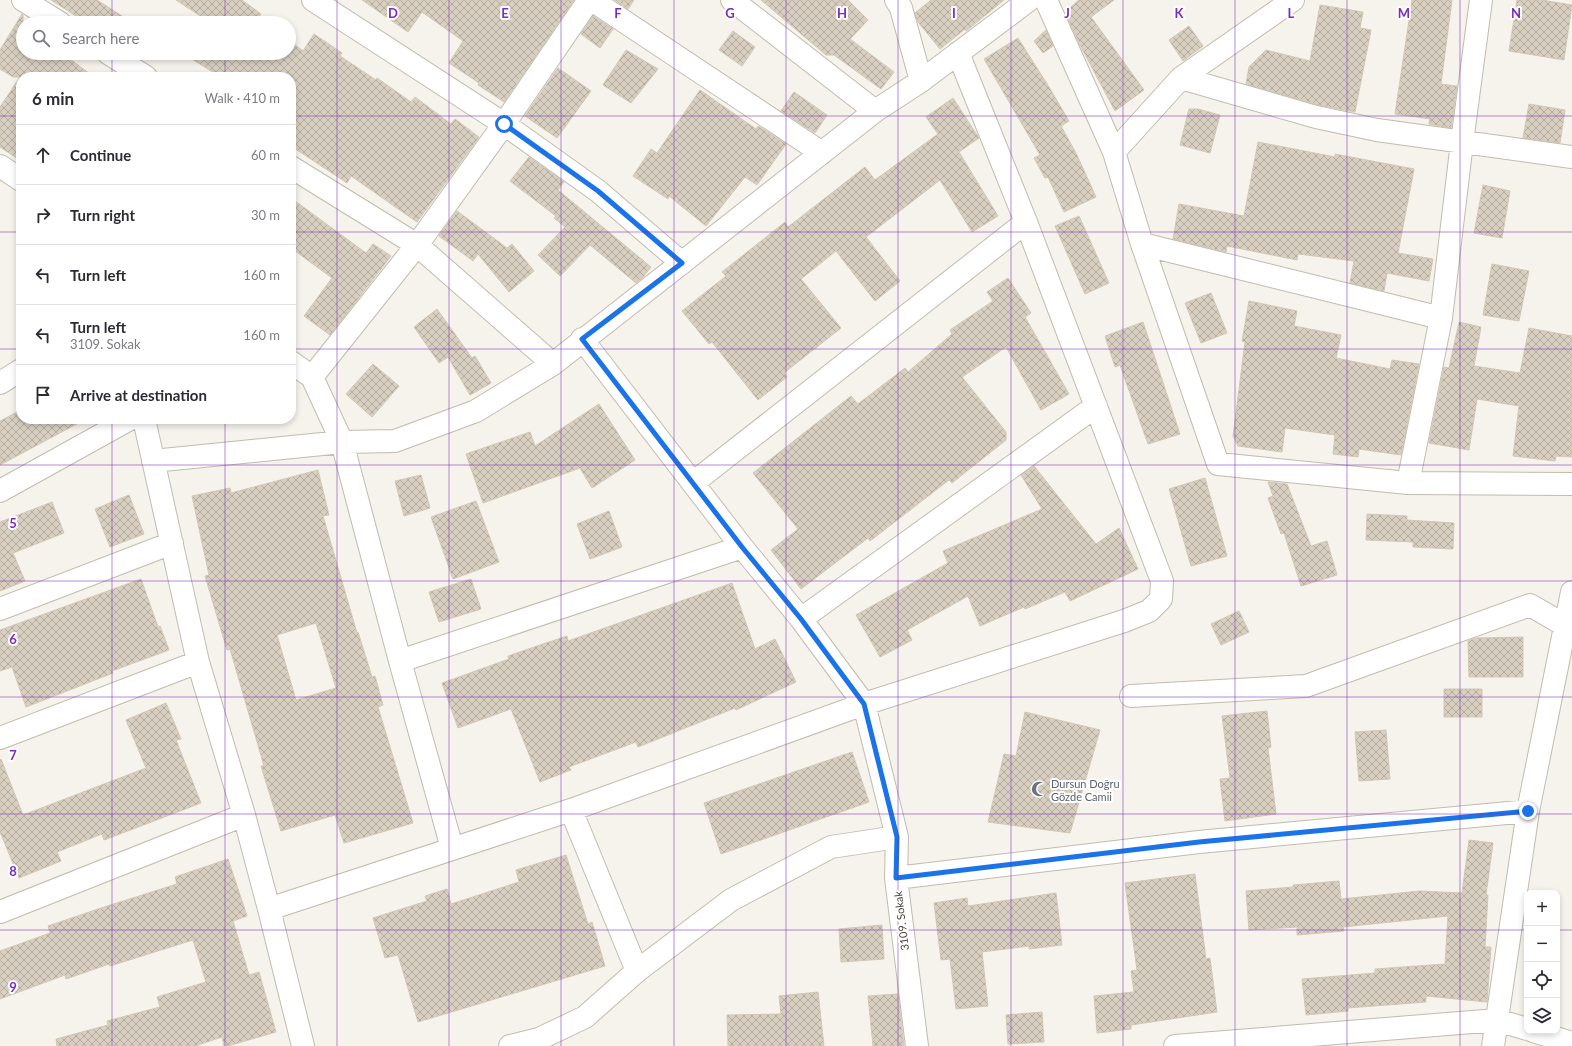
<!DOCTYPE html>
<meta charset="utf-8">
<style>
:root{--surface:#fff;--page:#f2f2f3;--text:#2b2b33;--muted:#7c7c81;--line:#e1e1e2}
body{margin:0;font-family:Lato,sans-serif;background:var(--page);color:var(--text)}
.controls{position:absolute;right:12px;bottom:12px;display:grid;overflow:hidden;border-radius:8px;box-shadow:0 2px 6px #0003}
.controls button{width:36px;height:36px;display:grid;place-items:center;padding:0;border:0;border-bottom:1px solid var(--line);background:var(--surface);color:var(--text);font:20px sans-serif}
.stop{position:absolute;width:12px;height:12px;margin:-9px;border:3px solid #1a73e8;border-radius:50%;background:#fff}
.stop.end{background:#1a73e8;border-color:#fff;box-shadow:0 1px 4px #0008}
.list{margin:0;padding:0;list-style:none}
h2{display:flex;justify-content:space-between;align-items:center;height:52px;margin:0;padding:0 16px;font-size:17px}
h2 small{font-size:13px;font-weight:400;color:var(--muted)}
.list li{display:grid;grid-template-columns:26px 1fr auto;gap:12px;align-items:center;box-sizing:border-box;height:60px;padding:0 16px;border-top:1px solid var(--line)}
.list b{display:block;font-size:15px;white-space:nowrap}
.list p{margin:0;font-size:13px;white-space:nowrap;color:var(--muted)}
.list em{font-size:13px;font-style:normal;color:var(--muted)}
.icon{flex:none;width:22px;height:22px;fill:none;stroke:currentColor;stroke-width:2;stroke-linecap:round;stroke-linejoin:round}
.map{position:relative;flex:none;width:1572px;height:1046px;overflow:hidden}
.search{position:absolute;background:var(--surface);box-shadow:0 2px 6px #0003;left:16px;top:16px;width:280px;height:44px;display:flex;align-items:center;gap:10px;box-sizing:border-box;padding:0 14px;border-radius:22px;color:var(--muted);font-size:15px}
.panel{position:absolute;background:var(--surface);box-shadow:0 2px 6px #0003;left:16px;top:72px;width:280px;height:352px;border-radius:16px}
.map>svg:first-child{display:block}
.building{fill:url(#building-cross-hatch);stroke:#d3c7b4;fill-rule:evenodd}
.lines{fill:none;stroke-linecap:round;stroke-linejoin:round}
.minor-casing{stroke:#c2bbae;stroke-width:24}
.minor{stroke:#fff;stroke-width:22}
.route{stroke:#1a73e8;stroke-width:5}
.grid{fill:none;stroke:#7b2cbf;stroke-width:1;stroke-opacity:0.55}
.labels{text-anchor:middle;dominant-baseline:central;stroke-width:4;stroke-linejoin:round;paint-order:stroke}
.worship-label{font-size:11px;fill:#5b616d;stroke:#fff;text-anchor:start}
.street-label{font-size:11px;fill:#4b4439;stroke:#fff}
.grid-label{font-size:13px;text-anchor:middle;font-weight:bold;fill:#7b2cbf;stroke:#fff;stroke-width:4;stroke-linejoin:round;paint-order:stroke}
</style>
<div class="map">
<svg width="1572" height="1046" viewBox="0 0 1572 1046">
<defs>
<pattern id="building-cross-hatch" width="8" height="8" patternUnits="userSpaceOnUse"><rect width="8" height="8" fill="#d8cfc1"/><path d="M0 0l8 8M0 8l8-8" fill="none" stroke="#b1aa9e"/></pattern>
</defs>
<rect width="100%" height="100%" fill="#f6f3ec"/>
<!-- building -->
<path class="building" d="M51,0h46l36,23h-46z
M176,0h66l19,14 -3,4 7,5h-54z
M362,0h212l-70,102 -26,-17 1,-2 -30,-20 14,-22 -41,-29 -14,20z
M615,0h19l-6,9z
M761,0h87l20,20 -18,19 44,33 -13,17 -47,-34h-8z
M931,0h73l-38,31 -1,-2 -25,20 -22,-27 -3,-9z
M1079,0h35l-23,17 53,73 -29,21 -35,-66 -15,-33z
M1412,0h40l-11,84 16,2 -6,42 -22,-4 1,-5 -35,-5z
M1517,0h25l30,5 -8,55 -55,-9z
M1320,5l43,7 -3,16 11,2 -16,82 -36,-7 -73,-21 3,-17 17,-17 44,11z
M22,14l1,1v38h39l32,24h-73v84l-21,-14v-40l20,-30h-7l-13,-8v-19z
M593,16l20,13 -13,19 -19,-14z
M1189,26l14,20 -20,15 -14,-21z
M1046,30l7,16 -10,7 -9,-12z
M733,31l22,16 -13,19 -23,-16z
M314,34l28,19 -2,3 36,24 1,-2 34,24 4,-5 36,27 4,-5 24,18 -62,85 -66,-46 -4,7 -56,-37v-69h-70l-39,-24h107v-13l14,11z
M1018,38l31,49 20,34 -8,5 15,27 20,44 -32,15 -16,-35 -3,1 -11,-20 6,-3 -56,-96z
M626,50l32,19 -27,34 -28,-18z
M558,68l33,23 -34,47 -32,-22z
M700,90l56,39 2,-3 28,18 -29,41 -12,-8 -39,49 -37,-30 -1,3 -35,-23 18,-27 6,4z
M794,92l33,23 -12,18 -34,-22z
M953,98l26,40 -20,14 39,64 -26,16 -32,-52 -74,57 34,44 -25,20 -39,-50 -35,28 40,49 -57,45 3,4 -29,23 -46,-58 -3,2 -27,-33 44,-35 -4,-4 63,-50 3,5 77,-60 10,13 63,-46 -12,-17z
M1529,104l36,6 -5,33 -37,-5z
M1189,109h9l22,6 -10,38 -30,-8z
M1258,142l77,15v-3l79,15 -16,84 35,6 -4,22 -42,-8 -3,18 -34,-8 4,-22 -56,-7 -1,6 -70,-14 -1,6 -53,-13 6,-35 65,12z
M529,157l35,25 -6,8 93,77 -8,10 -7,6 -46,-38 -30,31 -22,-21 27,-28 -11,-9 2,-2 -46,-35z
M1483,185l27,6 -8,47 -28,-5z
M291,198l75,55 7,-9 18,12 -61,79 -26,-19 28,-38 -41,-30z
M457,211l50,37 5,-4 22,27 -25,21 -31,-38 -5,7 -34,-25z
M1079,216l30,67 -24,11 -30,-68z
M1492,264l37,7 -10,50 -36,-6z
M1008,278l23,35 -6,4 44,77 -28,16 -35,-63 -44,30 44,55v8l-54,43 -3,-3 -79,61 -2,-3 -67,51 -30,-39 27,-21 -45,-56 98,-77 7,8 47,-36 3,4 44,-38 -2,-4 43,-29 -6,-9z
M1211,293l16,40 -26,10 -16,-40z
M1249,301l48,10 -3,15 47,9 -5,23 54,11 2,-9 27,4 -18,91 -42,-6 -1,8 -25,-3 2,-19 -50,-7 -3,24 -44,-6 -5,-10 12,-94 -3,-1z
M437,309l35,49 3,-2 16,27 -21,12 -22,-38 -9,6 -25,-36z
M1143,322l37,112 -32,10 -28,-79 -5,2 -10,-31z
M1459,322l22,5 -7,39 46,7 9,-45 43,8v121l-16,-1 -1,5 -42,-5 6,-50 -42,-7 -8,51 -40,-7 15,-76 5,1z
M373,364l26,22 -27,31 -26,-23z
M599,404l36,56 -43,28 -12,-20 -97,35 -17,-49 64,-22 5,14z
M21,410v9h65l-86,46v-44z
M1034,466l62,78 23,-16 19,41 -68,32 -5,-9 -40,17 -1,-2 -44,19 -12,-30 -61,34 5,10 -32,17 -24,-42 92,-52 -5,-12 99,-42 -21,-34z
M318,470l11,45 -6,1 34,117 1,-1 14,45 3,-1 8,29 -5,2 35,116 -69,20 -9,-28 -54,16 -20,-65h3l-34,-117 -3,1 -22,-74 4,-1 -17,-79 38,-8 1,5zM316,623l20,65 -40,12 -19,-65z
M421,475l9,33 -26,8 -9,-35z
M1205,478l22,78 -36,10 -22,-77z
M1268,482l19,2 24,62 16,-5 10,34 -36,11 -17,-53 -3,1 -13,-36 5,-2z
M129,495l15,39 -34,13 -15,-38z
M476,501l23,61 -46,17 -22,-62z
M52,502l12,31 -51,20 12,28 -25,10v-69z
M609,511l13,36 -32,12 -13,-35z
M1367,514l40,2v4l47,3 -1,26 -40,-2v-5l-47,-2z
M141,579l17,48 2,-1 9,24 -57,21 1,2 -87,34 -14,-40 -12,4v-41z
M471,579l10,30 -42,13 -10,-30z
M732,583l23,66 20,-10 21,43 -60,28 -1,-2 -97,39 -2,-5 -67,25 2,3 -31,12 -29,-73 -53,19 -16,-45 67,-24 -1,-3 32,-11 27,-9 1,5z
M1239,611l10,21 -28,13 -10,-21z
M1523,637v40h-54l-1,-36 8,-3z
M1444,689h38v28h-38z
M166,703l15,36 -5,1 25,63 -97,37 -2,-6 -45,18 4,9 -42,17 -19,-46v-72l1,-1 22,56 123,-47 -20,-48z
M1267,711l4,36 -3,1 8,66 -51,7 -5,-42 10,-1 -8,-62z
M1025,712l75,18 -30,103 -82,-11 16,-68 12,2z
M1386,730l4,49 -31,2 -4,-49z
M852,752l17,50 -148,52 -17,-51z
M1469,840l24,3 -7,52h2l-3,52h6l-4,55 -61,-6v6l-78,6v3l-42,4 -4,-36 73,-6v-4l70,-5 3,-48 -105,11 1,4 -47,4v-8l-48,3 -3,-39 47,-4v-2l46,-4 2,18 79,-8 42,2z
M566,855l22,69 4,-2 13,44 -187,56 -20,-67 -13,3 -12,-40 54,-17 -2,-5 22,-7 4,15 68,-22 -3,-12z
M228,859l19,57 -14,5 16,54 10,-3 17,60 -48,14h-4l-2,-9 -27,9h-138l-1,-7 52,-14 -1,-4 53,-14 -3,-10 49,-15 -13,-42 -83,26 -1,-2 -43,15 -1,-4 -65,24v-48l50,-18 -2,-7 53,-18 76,-24 -2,-7z
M1195,874l11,85 4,-1 7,54 -86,13v4l-34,4 -3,-37 40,-4 -3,-21 6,-1 -12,-87z
M1056,893l6,52 -33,4v-3l-47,6 6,54 -32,3 -6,-50 -9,1 -7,-57 33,-5 1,8z
M882,925l2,34 -43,3 -2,-33z
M818,992l6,54h-96l-1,-31 54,-1 -2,-18z
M898,994l6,52h-31l-5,-50z
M1042,1012l2,30 -36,2 -2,-29z"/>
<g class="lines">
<!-- minor casing -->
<g class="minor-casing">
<path id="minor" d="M23,0l37,23
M313,0l191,124 94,67 84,72
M592,0l230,153
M732,0l143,111
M896,0l5,8 20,73
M1046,0l68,152 28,92 76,220 190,19 164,1
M108,53l38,24
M1181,78l135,39 61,13 195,27
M1114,152l67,-74 112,-78
M0,166l21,14
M291,167l126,78 136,119
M1142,244l299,74
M582,339l160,208 59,72 63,85 33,133 -1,41
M291,362l21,15 30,65 58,219 52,187
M312,377l105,-132 87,-121 85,-124
M0,383l21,-13
M144,419l54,243 46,153 25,94 34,137
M153,461l189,-19 53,-1 81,-30 77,-47 322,-253 46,-30 108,-81
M693,483l333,-261
M1408,483l33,-165 21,-176 19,-142
M0,491l130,-72
M0,609l172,-66
M801,619l295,-213
M400,661l342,-114
M1131,696l175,-10 224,-81 36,21 6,1
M0,738l198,-76
M571,810l66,161
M269,909l302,-99 293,-106 260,-83 25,-10 12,-12 1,-18 -136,-359 -68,-169
M0,912l244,-97
M1533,1031l39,12
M510,1046l29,-7 46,-22 52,-46 94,-71 100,-53 66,-10
M917,1046l-21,-168 303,-36 329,-31
M1175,1046l322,-26 30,9
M1493,1046l35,-235 44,-219"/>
</g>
<!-- minor -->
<use href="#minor" class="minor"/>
</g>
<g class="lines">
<!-- route -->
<path class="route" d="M504,124l94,67 84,72 -100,76 160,208 59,72 63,85 33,133 -1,41 303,-36 329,-31"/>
</g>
<!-- grid -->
<path class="grid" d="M112,0v23M225,0v23M337,0v1046M449,0v1046M561,0v1046M674,0v1046M786,0v1046M898,0v1046M1011,0v1046M1123,0v1046M1235,0v1046M1347,0v1046M1460,0v1046M112,53v24M225,53v24M0,116h21M291,116h1281M0,232h21M291,232h1281M0,349h21M291,349h1281M112,419v627M225,419v627M0,465h1572M0,581h1572M0,697h1572M0,814h1572M0,930h1527M1557,930h15"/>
<!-- icons -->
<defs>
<g id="mosque-bare" transform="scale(1.2)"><path d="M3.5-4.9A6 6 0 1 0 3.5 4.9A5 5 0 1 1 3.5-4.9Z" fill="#6b7280" stroke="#fff" stroke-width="2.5" paint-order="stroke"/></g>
</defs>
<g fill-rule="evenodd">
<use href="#mosque-bare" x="1039" y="789"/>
</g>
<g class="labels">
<!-- worship labels -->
<g class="worship-label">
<text x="1051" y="783">Dursun Doğru<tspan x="1051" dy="13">Gözde Camii</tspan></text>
</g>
<!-- street labels -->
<g class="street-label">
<text transform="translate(901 921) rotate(-97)">3109. Sokak</text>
</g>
</g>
<g class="grid-label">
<text x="393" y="18">D</text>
<text x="505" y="18">E</text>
<text x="618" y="18">F</text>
<text x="730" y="18">G</text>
<text x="842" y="18">H</text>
<text x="954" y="18">I</text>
<text x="1067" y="18">J</text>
<text x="1179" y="18">K</text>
<text x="1291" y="18">L</text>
<text x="1404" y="18">M</text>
<text x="1516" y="18">N</text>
<text x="13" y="528">5</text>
<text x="13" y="644">6</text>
<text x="13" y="760">7</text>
<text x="13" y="876">8</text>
<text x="13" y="992">9</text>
</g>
</svg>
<div class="controls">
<button>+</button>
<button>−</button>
<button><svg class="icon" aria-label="locate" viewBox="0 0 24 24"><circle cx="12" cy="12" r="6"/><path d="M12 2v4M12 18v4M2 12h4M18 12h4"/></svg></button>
<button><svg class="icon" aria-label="layers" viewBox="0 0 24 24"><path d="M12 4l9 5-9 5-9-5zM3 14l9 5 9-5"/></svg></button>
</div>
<div class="stop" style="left:504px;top:124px"></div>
<div class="stop end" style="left:1528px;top:811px"></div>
<div class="search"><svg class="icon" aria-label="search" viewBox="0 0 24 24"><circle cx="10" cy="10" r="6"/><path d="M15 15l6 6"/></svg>Search here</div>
<section class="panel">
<h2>6 min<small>Walk · 410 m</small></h2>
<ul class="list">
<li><svg class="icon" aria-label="ahead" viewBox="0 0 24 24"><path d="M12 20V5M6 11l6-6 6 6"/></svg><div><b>Continue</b></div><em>60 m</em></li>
<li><svg class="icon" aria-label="right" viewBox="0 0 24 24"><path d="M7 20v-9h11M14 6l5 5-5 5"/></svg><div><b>Turn right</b></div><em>30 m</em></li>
<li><svg class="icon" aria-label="left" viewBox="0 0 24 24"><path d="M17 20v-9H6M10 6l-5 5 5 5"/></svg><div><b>Turn left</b></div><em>160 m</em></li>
<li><svg class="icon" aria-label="left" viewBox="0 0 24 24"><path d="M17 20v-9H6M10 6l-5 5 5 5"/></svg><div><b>Turn left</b><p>3109. Sokak</p></div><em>160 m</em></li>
<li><svg class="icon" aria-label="arrive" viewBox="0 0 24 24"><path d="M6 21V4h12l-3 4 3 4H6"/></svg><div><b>Arrive at destination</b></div></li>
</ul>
</section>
</div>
